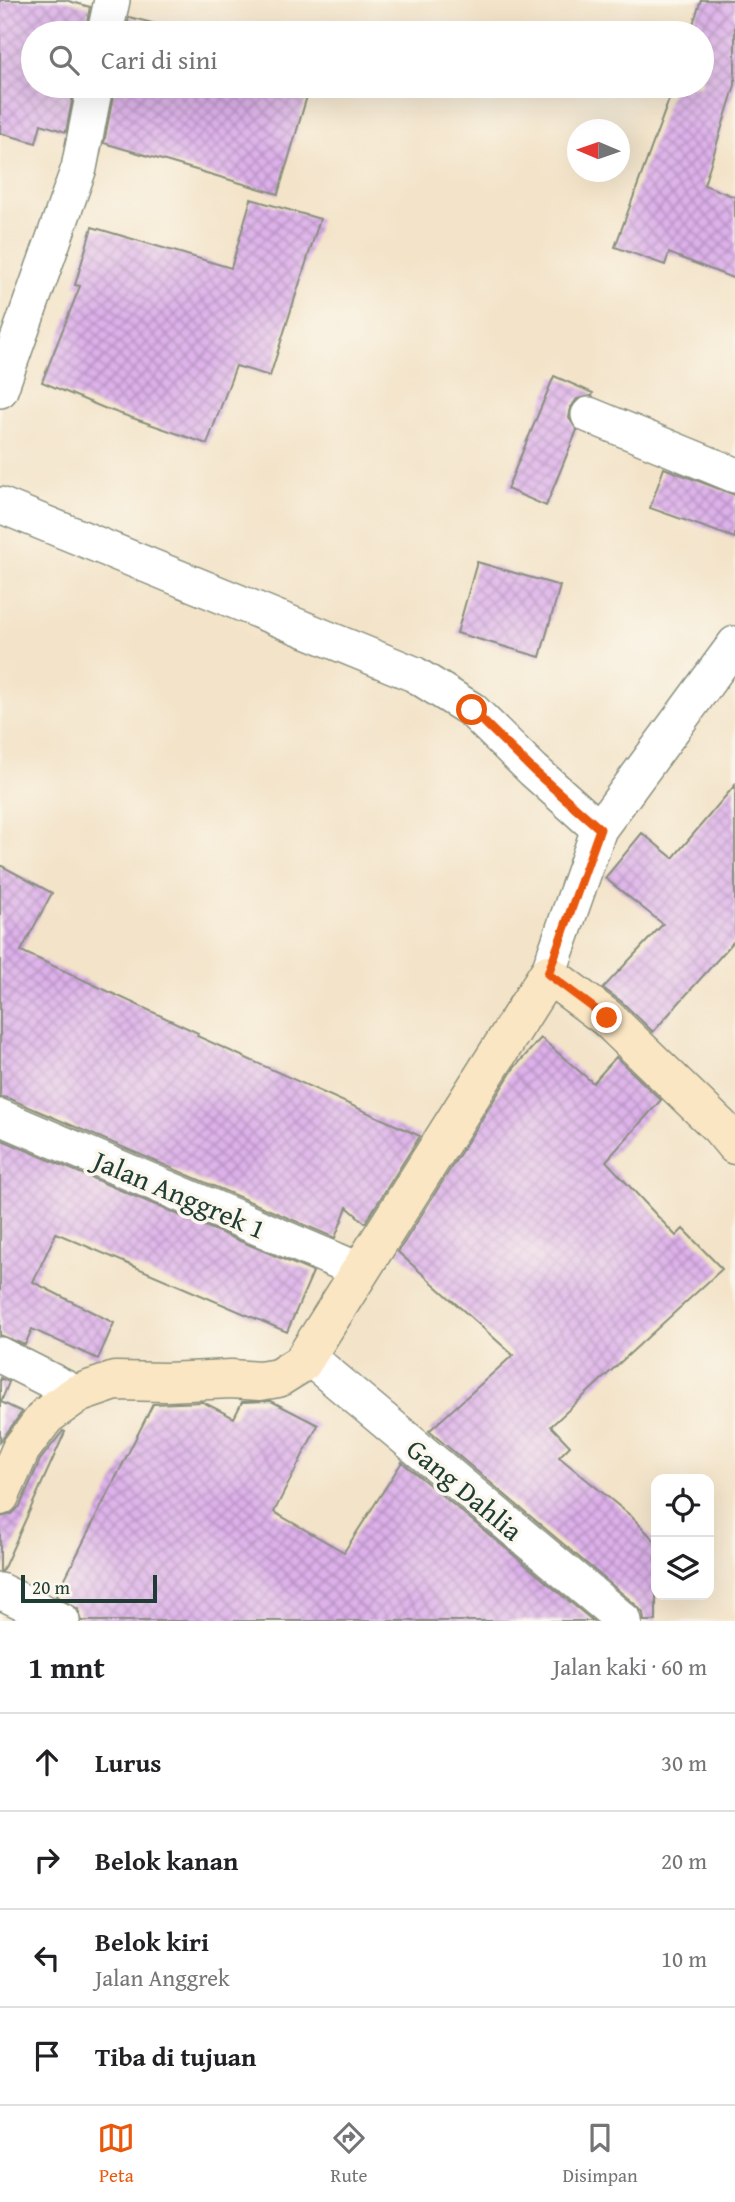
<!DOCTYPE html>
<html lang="id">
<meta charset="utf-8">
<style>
:root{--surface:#fff;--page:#f6f6f6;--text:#202124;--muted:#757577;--line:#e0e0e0;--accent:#ea580c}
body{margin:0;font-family:"Gentium Book Plus",serif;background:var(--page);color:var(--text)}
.controls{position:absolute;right:21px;bottom:21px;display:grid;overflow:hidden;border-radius:14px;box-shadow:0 7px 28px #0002}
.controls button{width:63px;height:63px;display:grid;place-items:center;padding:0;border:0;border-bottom:2px solid var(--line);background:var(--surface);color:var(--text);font:35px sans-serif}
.compass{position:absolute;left:567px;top:119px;width:63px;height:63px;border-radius:50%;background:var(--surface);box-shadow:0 7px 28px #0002;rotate:272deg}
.scale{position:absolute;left:21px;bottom:18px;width:136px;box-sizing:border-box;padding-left:7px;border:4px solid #1f3d34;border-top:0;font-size:19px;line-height:24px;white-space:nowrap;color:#1f3d34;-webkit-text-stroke:5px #fbf7ec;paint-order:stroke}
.stop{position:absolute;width:21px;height:21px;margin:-16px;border:5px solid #ea580c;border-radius:50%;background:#fff}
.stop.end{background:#ea580c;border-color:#fff;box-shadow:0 2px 7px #0008}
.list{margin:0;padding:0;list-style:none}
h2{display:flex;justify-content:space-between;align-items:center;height:91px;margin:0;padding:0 28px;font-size:30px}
h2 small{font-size:23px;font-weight:400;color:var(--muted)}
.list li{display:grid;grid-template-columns:46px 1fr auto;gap:21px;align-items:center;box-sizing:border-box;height:98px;padding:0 28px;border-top:2px solid var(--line)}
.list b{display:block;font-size:26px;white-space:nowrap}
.list p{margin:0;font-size:23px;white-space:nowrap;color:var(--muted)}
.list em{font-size:23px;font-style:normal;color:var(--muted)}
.icon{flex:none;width:38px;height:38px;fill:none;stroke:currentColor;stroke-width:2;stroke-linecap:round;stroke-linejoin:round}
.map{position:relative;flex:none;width:735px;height:1621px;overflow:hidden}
.search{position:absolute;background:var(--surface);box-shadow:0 7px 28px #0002;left:21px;right:21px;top:21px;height:77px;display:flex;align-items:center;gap:18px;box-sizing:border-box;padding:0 24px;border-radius:38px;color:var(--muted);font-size:26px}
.sheet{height:483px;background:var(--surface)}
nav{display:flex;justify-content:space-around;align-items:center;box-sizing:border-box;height:98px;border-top:2px solid var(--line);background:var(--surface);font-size:19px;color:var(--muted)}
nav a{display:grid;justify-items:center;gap:4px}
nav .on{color:var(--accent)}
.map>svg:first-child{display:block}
.building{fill:url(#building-cross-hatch)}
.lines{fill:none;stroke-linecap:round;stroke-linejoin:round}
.street-casing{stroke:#89907e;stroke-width:38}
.secondary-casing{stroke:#89907e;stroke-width:41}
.street{stroke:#fff;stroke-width:35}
.secondary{stroke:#fbe6c3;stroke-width:38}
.route{stroke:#ea580c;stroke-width:9}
.labels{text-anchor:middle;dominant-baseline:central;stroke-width:7;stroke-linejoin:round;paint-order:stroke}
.street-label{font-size:28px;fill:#1f3d34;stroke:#fbf7ec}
</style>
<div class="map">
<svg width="735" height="1621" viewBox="0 0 735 1621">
<defs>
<pattern id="building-cross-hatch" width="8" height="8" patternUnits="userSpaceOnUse" patternTransform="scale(1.75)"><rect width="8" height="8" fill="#ddb0ea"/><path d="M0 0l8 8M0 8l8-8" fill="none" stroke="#b390be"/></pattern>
</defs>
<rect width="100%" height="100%" fill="#fbf7ec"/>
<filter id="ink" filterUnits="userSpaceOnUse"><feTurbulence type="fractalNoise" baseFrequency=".0143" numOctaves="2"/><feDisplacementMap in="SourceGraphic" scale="14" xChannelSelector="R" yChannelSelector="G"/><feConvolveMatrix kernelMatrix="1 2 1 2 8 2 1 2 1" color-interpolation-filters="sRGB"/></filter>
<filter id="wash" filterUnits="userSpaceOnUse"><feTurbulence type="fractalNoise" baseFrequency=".00686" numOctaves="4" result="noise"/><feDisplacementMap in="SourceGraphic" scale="28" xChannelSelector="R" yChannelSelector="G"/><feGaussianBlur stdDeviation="1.57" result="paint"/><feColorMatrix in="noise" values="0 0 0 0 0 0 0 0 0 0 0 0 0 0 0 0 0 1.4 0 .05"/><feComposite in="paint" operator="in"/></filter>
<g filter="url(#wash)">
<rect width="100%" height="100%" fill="#f3e3c8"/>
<g id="blocks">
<!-- building -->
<path class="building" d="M0,0h65l25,7 -5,26h-52v53h42l-9,46 -25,-8 -5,19 -36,-10z
M701,0h34v85l-31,100 31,12v82l-66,-26 -4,12 -50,-18 59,-161h28v-53h-12z
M129,17l62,16h-65z
M115,86h195l-32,108 -174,-51z
M251,199l69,20 -50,157 -34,-10 -29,78 -103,-36 -62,-26 38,-96 -5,-1 17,-58 139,41z
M554,376l39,17 -1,3 -15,3 -6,8 -2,11 8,12 -31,76 -39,-17z
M664,468l71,27v43l-85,-30z
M477,562l83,24 -20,71 -83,-24z
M735,785v155l-82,92 -31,-30 -19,-14 60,-64 -58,-46 37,-45 31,25z
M0,865l52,28 -31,58 177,82 -1,3 223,100 -55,87 -18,-16 -12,31 -327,-140 -8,-1z
M541,1038l52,45 23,-26 45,43 -55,61 70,75 7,-7 39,40 -171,157 19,20 -11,11 72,59 25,26v79h-12l-1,-8 -6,-7 -208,-175 84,-76 -115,-103 116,-184z
M0,1139l313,133 -26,60 -231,-99 -23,49 81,41 -16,36 -66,-30 -7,16 -25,-10z
M0,1378l9,4 -8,20 21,10 -22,30z
M271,1401l47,24 -44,87 70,40 58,-90 191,159h-511l-4,-12 -22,-13 97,-192 50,-2 31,16 8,-16z
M63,1431l2,1 -63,140 -2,-1v-54l12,-3 8,-8 20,-46z"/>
</g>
</g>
<g filter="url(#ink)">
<use href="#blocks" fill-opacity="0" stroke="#89907e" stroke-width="2"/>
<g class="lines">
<!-- street casing -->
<g class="street-casing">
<path id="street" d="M105,33l7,-33
M0,390l79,-222 16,-82
M589,415l146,60
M0,505l414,169 58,36 61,60 66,59
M548,974l51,-145 136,-185
M0,1117l361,154
M0,1355l77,39
M307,1356l317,265
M0,1591l62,30"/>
</g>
<!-- secondary casing -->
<g class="secondary-casing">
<path id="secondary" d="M0,1496l21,-47 25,-33 31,-22 38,-13 51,1 65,-3 29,2 18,-3 24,-15 246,-389 59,44 113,109 15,18"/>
</g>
<!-- street -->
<use href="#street" class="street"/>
<!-- secondary -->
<use href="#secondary" class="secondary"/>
</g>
</g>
<g class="lines" filter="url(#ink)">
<!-- route -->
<path class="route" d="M472,710l61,60 67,59 -52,145 59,44"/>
</g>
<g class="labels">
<!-- street labels -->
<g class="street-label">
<text transform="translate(180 1194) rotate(23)">Jalan Anggrek 1</text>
<text transform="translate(465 1489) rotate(40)">Gang Dahlia</text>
</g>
</g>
</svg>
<div class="controls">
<button><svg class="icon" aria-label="locate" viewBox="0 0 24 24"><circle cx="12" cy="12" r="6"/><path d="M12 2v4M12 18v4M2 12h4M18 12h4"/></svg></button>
<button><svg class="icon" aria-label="layers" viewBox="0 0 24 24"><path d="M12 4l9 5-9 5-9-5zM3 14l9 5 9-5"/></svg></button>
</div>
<svg class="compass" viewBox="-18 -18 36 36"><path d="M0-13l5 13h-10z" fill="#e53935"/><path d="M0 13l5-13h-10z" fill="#757577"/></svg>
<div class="scale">20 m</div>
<div class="stop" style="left:472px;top:710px"></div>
<div class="stop end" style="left:607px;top:1018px"></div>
<div class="search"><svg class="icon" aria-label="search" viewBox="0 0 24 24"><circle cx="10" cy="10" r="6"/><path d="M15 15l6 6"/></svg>Cari di sini</div>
</div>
<section class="sheet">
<h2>1 mnt<small>Jalan kaki · 60 m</small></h2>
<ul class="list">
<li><svg class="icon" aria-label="ahead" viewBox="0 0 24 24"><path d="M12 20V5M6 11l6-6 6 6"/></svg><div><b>Lurus</b></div><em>30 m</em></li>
<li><svg class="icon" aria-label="right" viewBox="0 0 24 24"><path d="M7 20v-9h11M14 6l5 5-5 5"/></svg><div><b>Belok kanan</b></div><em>20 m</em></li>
<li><svg class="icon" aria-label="left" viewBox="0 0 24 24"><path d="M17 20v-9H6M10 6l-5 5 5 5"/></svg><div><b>Belok kiri</b><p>Jalan Anggrek</p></div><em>10 m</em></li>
<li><svg class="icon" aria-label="arrive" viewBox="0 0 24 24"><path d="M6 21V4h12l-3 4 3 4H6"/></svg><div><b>Tiba di tujuan</b></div></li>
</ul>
</section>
<nav>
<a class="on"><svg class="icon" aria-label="map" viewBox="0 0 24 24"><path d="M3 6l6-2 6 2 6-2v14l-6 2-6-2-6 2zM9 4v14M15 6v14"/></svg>Peta</a>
<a><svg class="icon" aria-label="directions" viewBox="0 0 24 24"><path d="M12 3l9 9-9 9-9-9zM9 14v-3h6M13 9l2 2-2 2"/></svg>Rute</a>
<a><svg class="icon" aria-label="saved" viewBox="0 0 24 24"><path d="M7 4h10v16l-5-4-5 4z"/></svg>Disimpan</a>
</nav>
